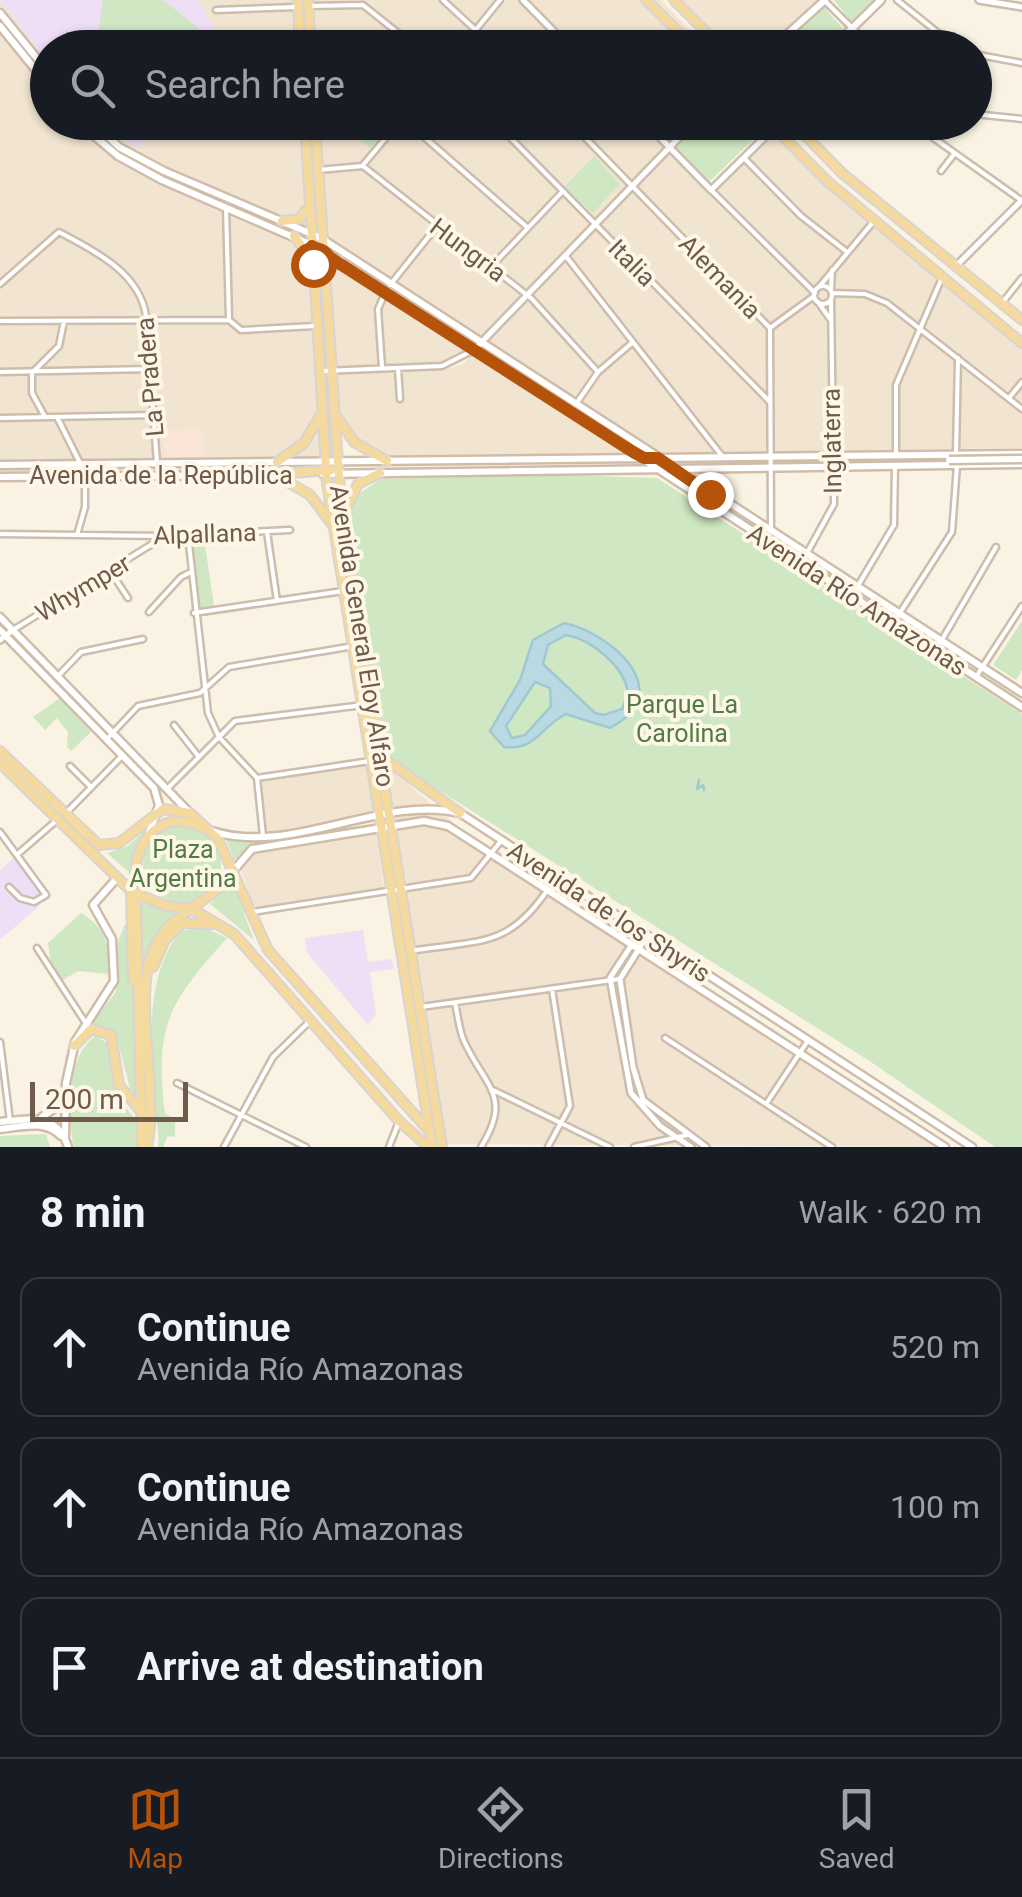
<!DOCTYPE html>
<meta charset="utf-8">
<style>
:root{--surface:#171b24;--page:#20242c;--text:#f1f3f6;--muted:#9ea1a6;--line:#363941;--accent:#b45309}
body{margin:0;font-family:Roboto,sans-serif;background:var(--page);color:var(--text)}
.scale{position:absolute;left:30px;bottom:25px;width:158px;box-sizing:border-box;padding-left:10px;border:5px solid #705a4b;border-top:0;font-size:28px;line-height:35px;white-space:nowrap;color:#705a4b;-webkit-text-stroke:8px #fef7e8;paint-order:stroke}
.stop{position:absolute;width:30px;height:30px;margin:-22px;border:8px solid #b45309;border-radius:50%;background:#fff}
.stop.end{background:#b45309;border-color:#fff;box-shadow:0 2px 10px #0008}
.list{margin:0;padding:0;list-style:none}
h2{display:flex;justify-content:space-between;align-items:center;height:130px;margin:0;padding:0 40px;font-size:42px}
h2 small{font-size:32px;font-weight:400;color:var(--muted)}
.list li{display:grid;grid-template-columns:65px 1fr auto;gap:30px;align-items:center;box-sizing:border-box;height:140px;margin:0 20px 20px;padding:0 20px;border:2px solid var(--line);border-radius:20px}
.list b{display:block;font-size:38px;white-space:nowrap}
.list p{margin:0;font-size:32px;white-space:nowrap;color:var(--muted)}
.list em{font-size:32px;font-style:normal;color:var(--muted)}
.icon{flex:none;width:55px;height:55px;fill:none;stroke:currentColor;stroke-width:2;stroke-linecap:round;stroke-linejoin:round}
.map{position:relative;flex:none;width:1022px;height:1147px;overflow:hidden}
.search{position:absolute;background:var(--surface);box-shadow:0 2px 8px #0004;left:30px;right:30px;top:30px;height:110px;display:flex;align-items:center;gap:25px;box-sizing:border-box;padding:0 35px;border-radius:55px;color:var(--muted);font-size:38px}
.sheet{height:610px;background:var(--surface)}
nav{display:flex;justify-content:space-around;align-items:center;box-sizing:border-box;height:140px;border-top:2px solid var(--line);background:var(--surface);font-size:28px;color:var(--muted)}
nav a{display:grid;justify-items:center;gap:5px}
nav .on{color:var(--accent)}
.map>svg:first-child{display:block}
.residential{fill:#f1e5d1}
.commercial{fill:#fae4d7}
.education{fill:#efdff6}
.green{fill:#cfe7c2}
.water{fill:#b9dae2;stroke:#a0c8d3;stroke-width:2.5;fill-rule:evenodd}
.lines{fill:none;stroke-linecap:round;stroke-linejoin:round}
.stream{stroke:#a0c8d3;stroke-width:2.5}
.primary-tunnel{stroke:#d8cdbd;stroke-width:8;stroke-dasharray:8 4;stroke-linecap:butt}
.minor-casing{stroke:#cdbdad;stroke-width:9}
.tertiary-casing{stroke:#cdbdad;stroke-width:10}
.secondary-casing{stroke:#cfbdaa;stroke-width:11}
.primary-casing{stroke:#dad4d0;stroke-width:12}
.minor{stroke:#fff;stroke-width:4}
.tertiary{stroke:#fff;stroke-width:5}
.secondary{stroke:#fff;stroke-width:6}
.primary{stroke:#f5da9f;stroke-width:8}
.secondary-bridge-casing{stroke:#cfbdaa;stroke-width:11;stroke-linecap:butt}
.secondary-bridge{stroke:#fff;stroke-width:6}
.route{stroke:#b45309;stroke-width:12}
.labels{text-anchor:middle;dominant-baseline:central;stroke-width:8;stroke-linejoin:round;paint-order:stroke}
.street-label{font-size:25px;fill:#705a4b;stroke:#fef7e8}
.park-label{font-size:25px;fill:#537b46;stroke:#fef7e8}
</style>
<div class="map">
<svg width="1022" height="1147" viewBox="0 0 1022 1147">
<rect width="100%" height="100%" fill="#faf3e3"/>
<!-- residential -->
<path class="residential" d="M0,0h661l46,47 -659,1v74l645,1 -232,235 -14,6 -123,5 9,100 -333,4z
M679,0h141l-54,48 -39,-1z
M773,131l63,64 186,153v100l-633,10 -34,-19 -19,-30 -2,-35 113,-5 16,-5 212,-216 41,43z
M371,761l9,57 -117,18 -6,-58z
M387,765l68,60 171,122 310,200 -490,-3z
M376,834l8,54 -124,20 -7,-3 -13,-38 8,-12z"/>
<!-- commercial -->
<path class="commercial" d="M204,429v28l-40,2 -1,-29z"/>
<!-- education -->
<path class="education" d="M0,0h198l27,47 -177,1 -1,13z
M99,123h65l-27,25z
M16,856l25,40 -2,10 -39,34v-70z
M363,930l5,32 24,-3 2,10 -24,3 6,42 -8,11 -61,-72 -2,-15z"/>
<!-- green -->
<path class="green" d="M103,0h60l45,36 4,11h-99l-14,-17z
M834,0h40l-23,22z
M824,7l19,22 -19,18 -47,1z
M701,122l55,1 7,7 -54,52 -33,-34z
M347,123v-1l45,1 -22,25 -26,-22z
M594,156l26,28 -27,29 -29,-26z
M559,475l98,3 365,236v433h-27l-127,-87 -482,-303 -38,-236 6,-24 27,-18z
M204,538l10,68 -16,3 -5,-70z
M1022,621v49l-6,10 -23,-15z
M60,698l31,34 -20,19 -4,-4 1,-15 -11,-14 -12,12 -12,-13z
M143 864a39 39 0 1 1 78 0a39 39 0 1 1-78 0Z
M354,826l-103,20 -17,14 -8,-21 17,4z
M146,829l-15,45 -24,-21 21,-7z
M232,881l22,59 -44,-36z
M140,902l38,11 -23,24 -13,45z
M81,913c25,15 29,33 28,61l-31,-3 -18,11 -9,-17 -3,-22z
M125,924l5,5 9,175 -8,-12 -15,-57 -13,-7 -16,1 29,-37 2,-51z
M204,927l23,11c-58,65 -73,87 -62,176l10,4v19l-7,-1 -5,11h-5c2,-13 -2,-26 -3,-39 -4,-59 -12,-128 25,-177z
M96,1036l16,10 5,51 24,29 -3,21h-64c-7,-29 -7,-95 22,-111z
M46,1134l4,13h-50v-11z"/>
<!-- water -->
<path class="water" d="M564,623c47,10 115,69 46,105l-44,-14c-26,13 -30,37 -62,33l-14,-16 30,-51 13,-40zM566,635c25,4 59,32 62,58l-6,16 -18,6 -9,-2 -52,-49 5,-19zM535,682l15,6 1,18 -26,29 -13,3 -6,-12z"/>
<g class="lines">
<!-- stream -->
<path class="stream" d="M699,780l-2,9 6,-4 1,5"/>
<!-- primary-tunnel -->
<path class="primary-tunnel" d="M135,873l1,26"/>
<!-- minor casing -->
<g class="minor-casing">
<path id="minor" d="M443,0l52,48
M897,0l60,48
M826,2l46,46
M308,6l55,-1 54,43
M216,10l80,-3
M461,48l39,-48
M974,54l48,9
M974,114l48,5
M407,122l121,106
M495,122l274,279
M570,122l200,206 1,203
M911,122l110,78
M929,134l8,-12
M744,158l57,58 46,36
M363,165l36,-43
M318,170l45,-4 169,133 66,73
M941,171l14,-18
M711,190l104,103
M226,208l3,110
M565,255l157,201
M491,267l71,-75
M0,284l59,-52c36,19 81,41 87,84l11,147
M390,285l47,-59
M814 295a9 9 0 1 1 18 0a9 9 0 1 1-18 0Z
M819,287l55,-66
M831,290l1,-20
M832,293l33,1 22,9 135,106
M818,302l12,17
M1002,303l20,-25
M0,321l229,-1 12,10 74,-4
M770,328l44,-32
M382,367l-4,-58 7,-16
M398,368l2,31
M323,371l119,-5 32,-16
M0,372l151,-3
M1009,398l13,-16
M576,404l22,-32 35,-30
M45,417l-13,-24v-20l27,-27 5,-25
M57,417l22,44
M0,418l154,-3
M956,453l2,-95
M896,456v-71l45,-105
M267,532l10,69
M0,534l165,2 125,-6
M77,535l8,-28v-31
M188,535l20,178 11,24 38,41 6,58
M807,553l27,-49 -3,-204
M111,572l17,26
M853,594l41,-69 1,-60
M149,612l32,-35 10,-5
M194,613l149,-22
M894,622l58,-90 5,-67
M13,630l152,-94
M936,650l60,-103
M58,676l23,-24 62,-13
M976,677l46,-71
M174,725l25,32
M106,740l32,-34 62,-13 29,-26 125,-21
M70,766l21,21
M257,778l113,-17
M167,789l68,-68 128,-16
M68,811l53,-54
M0,832l46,63 -12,7 -14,-4 -11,-11
M19,853l38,-33
M252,912l219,-34 30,-37
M37,948l48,74
M409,951c78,-12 102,-2 147,-74
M455,1003c3,13 4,27 9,38 21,46 49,55 17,106
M421,1007l198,-28
M665,1038l167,109
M0,1042l10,79
M177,1083l129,64
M493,1090l117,57
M766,1104l41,-62
M224,1147l49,-90 38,-37
M389,1147l9,-23
M548,1147l22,-41 -18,-117
M634,1147l53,-12"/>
</g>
<!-- tertiary casing -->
<g class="tertiary-casing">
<path id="tertiary" d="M523,0l47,48
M979,0l43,7
M645,122l66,68 63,-62
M957,265l65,-65
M475,349l219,-227
M0,640l13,-10
M640,932l-30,46 21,115 29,33 31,21
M647,936l-27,43 13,88 10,33 63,47"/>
</g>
<!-- secondary casing -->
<g class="secondary-casing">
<path id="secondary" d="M0,13l48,59
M0,26l48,59
M772,48l53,-48
M832,48l49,-48
M78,122l40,34 44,24 161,70 699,457
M92,122l27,25 45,24 157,67 701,455
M658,458l364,-4
M0,465l641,-7
M323,474l699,-10
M0,477l266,-2
M0,617l189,195
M0,630l154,158 5,17 -10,28
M212,831c78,26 170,-37 248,-18l512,334
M234,870l18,-21 172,-28 24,5 497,321
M42,1117l23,-16
M0,1122c30,-3 57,-10 68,25
M0,1129c21,-2 45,-10 61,7
M65,1137l1,-54 9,-41 39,-61 -2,-42 -19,-34 24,-27"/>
</g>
<!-- primary casing -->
<g class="primary-casing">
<path id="primary" d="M298,0l2,48
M308,0l3,48
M646,0l49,48
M674,0l48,48
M305,122l22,362 105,663
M315,122l27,399 100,626
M769,122l58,59 195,162
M792,122l50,51 180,147
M282,221l17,-2 8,-10
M294,236l18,24
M325,270l14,-9
M335,414l19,28 33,19
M277,462l27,-19 16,-27
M263,475l68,-5
M276,475l34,20 22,29
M344,512l14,-28 22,-11
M0,751l99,94 20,-2 44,-34 27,4 28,26 50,111 162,182
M382,757l78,56
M0,763l131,128 35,15 26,3 42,25 165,187 29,26
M135,873c3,-38 29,-63 67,-46
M131,891l2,89 5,4
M136,900l6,247
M153,967l12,-27 17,-17 32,1
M74,1046l17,-17 20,6 8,50 24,29
M147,1147c13,-56 -17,-157 9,-203 18,-33 57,-42 78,-74"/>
</g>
<!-- minor -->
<use href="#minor" class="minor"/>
<!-- tertiary -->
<use href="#tertiary" class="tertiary"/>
<!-- secondary -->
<use href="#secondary" class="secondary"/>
<!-- primary -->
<use href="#primary" class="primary"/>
<!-- secondary-bridge casing -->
<g class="secondary-bridge-casing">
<path id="secondary-bridge" d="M949,460l73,-1"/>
</g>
<!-- secondary-bridge -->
<use href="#secondary-bridge" class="secondary-bridge"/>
</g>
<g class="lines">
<!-- route -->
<path class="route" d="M313,264l-1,-18 321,206 11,6h14l52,36"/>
</g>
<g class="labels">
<!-- street labels -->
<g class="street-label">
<text transform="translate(468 250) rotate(37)">Hungria</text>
<text transform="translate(632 263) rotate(45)">Italia</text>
<text transform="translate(720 277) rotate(46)">Alemania</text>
<text transform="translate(150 377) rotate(-95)">La Pradera</text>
<text transform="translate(832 441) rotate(-91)">Inglaterra</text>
<text x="161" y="475">Avenida de la República</text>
<text transform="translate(205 534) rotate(-2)">Alpallana</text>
<text transform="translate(83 588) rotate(-31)">Whymper</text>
<text transform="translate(857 600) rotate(33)">Avenida Río Amazonas</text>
<text transform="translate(362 636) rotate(81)">Avenida General Eloy Alfaro</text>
<text transform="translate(609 912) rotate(33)">Avenida de los Shyris</text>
</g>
<!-- park labels -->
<g class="park-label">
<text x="682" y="704">Parque La<tspan x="682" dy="29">Carolina</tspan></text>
<text x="183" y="849">Plaza<tspan x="183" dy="29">Argentina</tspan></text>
</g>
</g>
</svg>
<div class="scale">200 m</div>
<div class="stop" style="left:313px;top:264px"></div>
<div class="stop end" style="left:710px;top:494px"></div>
<div class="search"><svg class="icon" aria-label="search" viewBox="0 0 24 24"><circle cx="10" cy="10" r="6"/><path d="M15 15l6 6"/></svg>Search here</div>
</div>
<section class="sheet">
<h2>8 min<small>Walk · 620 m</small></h2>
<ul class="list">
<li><svg class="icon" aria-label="ahead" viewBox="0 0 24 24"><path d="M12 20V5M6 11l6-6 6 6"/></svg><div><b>Continue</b><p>Avenida Río Amazonas</p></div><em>520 m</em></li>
<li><svg class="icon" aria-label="ahead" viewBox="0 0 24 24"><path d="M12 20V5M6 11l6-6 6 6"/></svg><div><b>Continue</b><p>Avenida Río Amazonas</p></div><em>100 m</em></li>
<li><svg class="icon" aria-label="arrive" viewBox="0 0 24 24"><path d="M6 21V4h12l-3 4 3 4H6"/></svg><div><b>Arrive at destination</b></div></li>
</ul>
</section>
<nav>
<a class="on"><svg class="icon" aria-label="map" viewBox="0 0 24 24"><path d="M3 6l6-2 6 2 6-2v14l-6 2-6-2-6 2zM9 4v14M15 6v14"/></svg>Map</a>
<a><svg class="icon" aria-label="directions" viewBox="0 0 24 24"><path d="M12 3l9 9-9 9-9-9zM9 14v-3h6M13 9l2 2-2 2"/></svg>Directions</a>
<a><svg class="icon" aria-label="saved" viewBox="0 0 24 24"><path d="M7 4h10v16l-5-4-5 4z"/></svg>Saved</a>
</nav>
